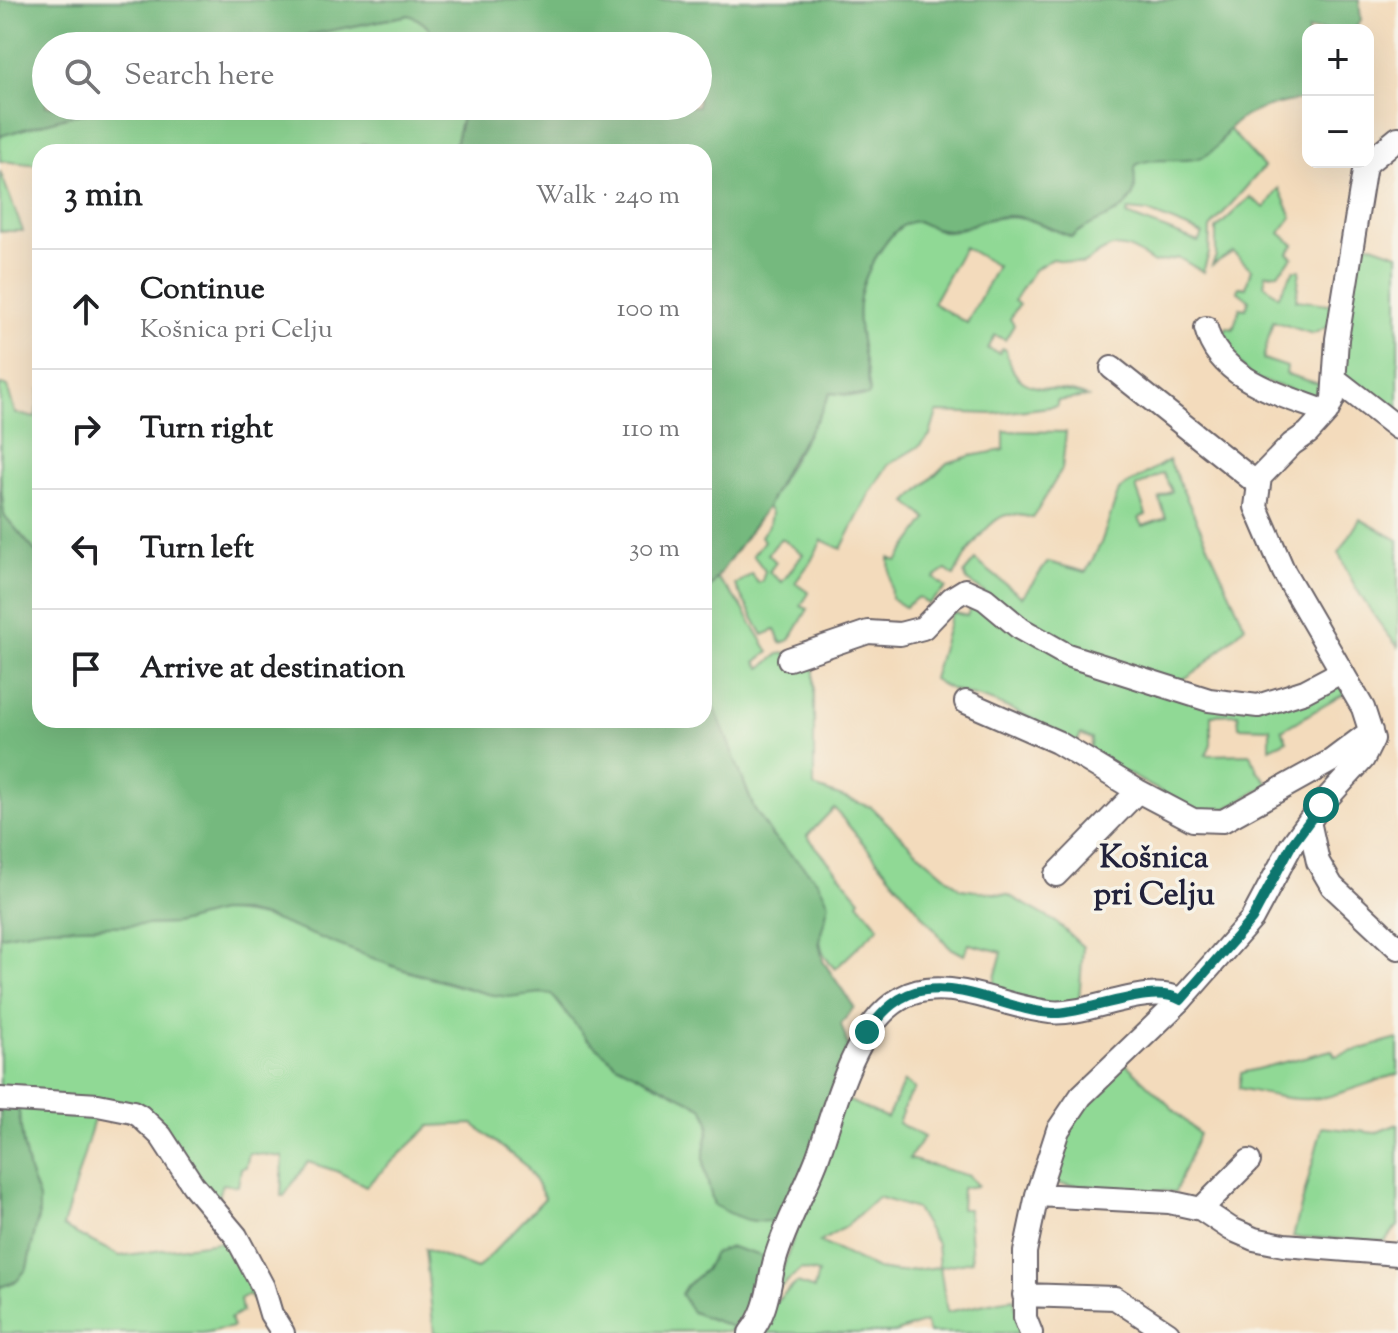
<!DOCTYPE html>
<meta charset="utf-8">
<style>
:root{--surface:#fff;--page:#f6f6f6;--text:#202124;--muted:#757577;--line:#e0e0e0}
body{margin:0;font-family:"Sorts Mill Goudy",serif;background:var(--page);color:var(--text)}
.controls{position:absolute;right:24px;top:24px;display:grid;overflow:hidden;border-radius:16px;box-shadow:0 8px 32px #0002}
.controls button{width:72px;height:72px;display:grid;place-items:center;padding:0;border:0;border-bottom:2px solid var(--line);background:var(--surface);color:var(--text);font:40px sans-serif}
.stop{position:absolute;width:24px;height:24px;margin:-18px;border:6px solid #0f766e;border-radius:50%;background:#fff}
.stop.end{background:#0f766e;border-color:#fff;box-shadow:0 2px 8px #0008}
.list{margin:0;padding:0;list-style:none}
h2{display:flex;justify-content:space-between;align-items:center;height:104px;margin:0;padding:0 32px;font-size:34px}
h2 small{font-size:26px;font-weight:400;color:var(--muted)}
.list li{display:grid;grid-template-columns:52px 1fr auto;gap:24px;align-items:center;box-sizing:border-box;height:120px;padding:0 32px;border-top:2px solid var(--line)}
.list b{display:block;font-size:30px;white-space:nowrap}
.list p{margin:0;font-size:26px;white-space:nowrap;color:var(--muted)}
.list em{font-size:26px;font-style:normal;color:var(--muted)}
.icon{flex:none;width:44px;height:44px;fill:none;stroke:currentColor;stroke-width:2;stroke-linecap:round;stroke-linejoin:round}
.map{position:relative;flex:none;width:1398px;height:1333px;overflow:hidden}
.search{position:absolute;background:var(--surface);box-shadow:0 8px 32px #0002;left:32px;top:32px;width:680px;height:88px;display:flex;align-items:center;gap:20px;box-sizing:border-box;padding:0 28px;border-radius:44px;color:var(--muted);font-size:30px}
.panel{position:absolute;background:var(--surface);box-shadow:0 8px 32px #0002;left:32px;top:144px;width:680px;height:584px;border-radius:24px}
.map>svg:first-child{display:block}
.green{fill:#90d995;stroke:#597e68;stroke-width:2;fill-rule:evenodd}
.forest{fill:#74b97e;stroke:#4b6e5c;stroke-width:2}
.lines{fill:none;stroke-linecap:round;stroke-linejoin:round}
.minor-casing{stroke:#6b6368;stroke-width:26}
.minor{stroke:#fff;stroke-width:22}
.route{stroke:#0f766e;stroke-width:10}
.labels{text-anchor:middle;dominant-baseline:central;stroke-width:7;stroke-linejoin:round;paint-order:stroke}
.quarter-label{font-size:32px;font-weight:bold;fill:#22223b;stroke:#f7f3e8}
</style>
<div class="map">
<svg width="1398" height="1333" viewBox="0 0 1398 1333">
<rect width="100%" height="100%" fill="#f7f3e8"/>
<filter id="ink" filterUnits="userSpaceOnUse"><feTurbulence type="fractalNoise" baseFrequency=".0125" numOctaves="2"/><feDisplacementMap in="SourceGraphic" scale="16" xChannelSelector="R" yChannelSelector="G"/><feConvolveMatrix kernelMatrix="1 2 1 2 8 2 1 2 1" color-interpolation-filters="sRGB"/></filter>
<filter id="wash" filterUnits="userSpaceOnUse"><feTurbulence type="fractalNoise" baseFrequency=".006" numOctaves="4" result="noise"/><feDisplacementMap in="SourceGraphic" scale="32" xChannelSelector="R" yChannelSelector="G"/><feGaussianBlur stdDeviation="1.8" result="paint"/><feColorMatrix in="noise" values="0 0 0 0 0 0 0 0 0 0 0 0 0 0 0 0 0 1.4 0 .05"/><feComposite in="paint" operator="in"/></filter>
<g filter="url(#wash)">
<rect width="100%" height="100%" fill="#f3dbbc"/>
<!-- green -->
<path class="green" d="M410,15c14,6 24,15 27,31h-153l24,-11z
M135,106h330l-12,46h-46l-2,-2 -43,-6 -1,8h-321v13l-40,-4v-25l73,-21z
M1229,129l35,38 -54,61 -1,25 -6,19 -24,-14 -25,5c-15,-10 -32,-23 -49,-13 -9,4 -15,11 -23,14l-30,-5 -18,11 -20,31 5,3 -9,15 4,6 -9,15 -10,-5 -7,14 11,4 4,-5 3,2c10,53 48,31 81,47l-30,4v5l-64,8 -56,-2 -7,23 -9,10 -33,20 -17,26 -30,58 -19,-9 -11,21 -16,22 14,10 -8,13 7,3 -18,31 -9,3 -6,-13 -12,5 -28,-50 17,-11 6,9 4,-2 3,-10 -12,-16 11,-14 -3,-5 8,-11 2,-12 -4,-6c19,-39 44,-75 63,-114l32,4 8,-5c-8,-63 -27,-88 13,-145 6,-9 16,-22 26,-25 14,-4 26,11 41,10 14,-2 27,-11 41,-13 30,-7 54,8 81,18l8,-9 38,-16 17,-24 -2,-14 3,-9c35,-18 67,12 93,-36zM1128,210l20,2 55,22 -5,8 -71,-27zM964,247l33,19 -30,57 -34,-20zM781,538l22,16 -21,28 -13,-10 7,-10 -8,-8z
M0,171l23,60h-23z
M1279,188l13,29 -12,16 14,12 -6,8 5,4 -15,16 -12,1 -2,10 14,12 16,-26h6l-4,30 40,5 -7,21 -16,8 -40,-13 -10,38 24,8 -1,7 37,11 -7,12 -64,-19 -32,-37 7,-14 6,2 7,-21 6,1 3,-9 -12,-9 2,-4h7l5,-18 -18,-17 -21,13 4,-9v-27l34,-32 15,11z
M1355,239l43,15v169l-57,-51z
M0,385l7,1 8,27 20,5 5,-30v169l-36,-42 -4,-42z
M1004,431l62,1 -4,37 -29,49c-8,-2 -18,-4 -26,-3 -18,3 -46,45 -53,61l-8,-6 -12,8 12,10 -18,16 -10,-7 -13,10 -14,-9 -2,-40 8,3 30,-42 -20,-17 40,-39 23,-7 34,-6z
M1169,460l76,166 -44,42 -22,14 -119,-35 -93,-67 -3,-7 11,-13 47,37 26,-35 38,10 15,-29 18,-53zM1163,473l9,18 -13,7 7,20 -23,8 -4,-8 7,-3 -10,-28z
M1360,519l38,21v107c-23,-28 -46,-60 -59,-94z
M717,578l23,26 29,48 -13,10 5,6 18,-14 35,-5v138l57,20 43,42 47,40 47,6 48,27 27,25 -4,54 -17,6 -71,-14 11,-41 -33,-8 -5,11 -15,-8 -115,-139 -27,28 53,63 -2,3 21,25 -44,42c-17,-17 -18,-31 -9,-52l-72,-109 -40,-102 -10,-60v-50z
M975,593l53,43 211,66 94,-27 13,18 -64,37 5,10 -17,8v-20l-31,-1 -1,-13 -27,1v29l-5,11 45,-1 6,16 12,14 -45,26h-29l-106,-57 3,-14 -11,-5 -5,11c-27,-17 -55,-33 -85,-44 -23,-9 -36,-6 -58,-22l19,-67 15,4z
M219,912c62,0 119,33 176,55 28,10 60,18 89,26 26,7 44,-3 67,1l65,70 86,43c15,22 2,26 2,48 -1,17 6,34 10,50 27,15 40,20 71,14l-13,40 -67,11 -19,16 6,26 51,19 -309,2 -9,-84 52,20 68,-71 -18,-31 -54,-43 -43,2 -64,60 -30,-15 -28,-9 -24,34h-3l2,-39 -34,-4 -3,14 -5,1 -3,18 -16,-2 -5,20 -69,-88 -148,-20v-160l46,-8 129,-4z
M1398,1039v35c-24,7 -48,17 -72,23 -28,7 -60,-3 -87,-9l2,-15 91,-23 3,6z
M1122,1060l77,74 -24,58 -120,-8 -7,-6 12,-37z
M904,1082l11,7 -8,11 -9,23 26,14 -15,22 60,17 9,10 -16,2 -1,21h7l4,52 -32,6 7,45 67,-14 6,35h-91l-4,-11 -31,11h-127c-5,-23 14,-37 30,-50l17,6 4,-16 -17,-4 -27,24 69,-195 44,20zM878,1197l38,12 21,35 2,23 -41,5 -21,-3 -57,-27 25,-15z
M18,1105l79,4 -34,118 57,29 112,-16 29,71 -12,-17 -9,5 2,13 -12,7 3,8 -30,6h-203v-46l17,-6 10,-13 12,-55v-14l-10,-27 -6,-28z
M1398,1124v102l-13,15 -92,-4 29,-110 53,6z"/>
<!-- forest -->
<path class="forest" d="M0,0h1359l2,20 -8,10h-45v70c-23,0 -65,11 -80,30 -8,11 -12,21 -25,27 -22,8 -47,-2 -67,8 -4,11 2,22 -4,32 -13,22 -43,23 -60,40 -21,-8 -42,-21 -65,-21 -40,2 -47,27 -90,5 -15,1 -25,13 -34,25 -39,56 -22,85 -13,146l-2,4 -38,-3 -11,23 -31,48 -21,43 -63,89v-444h-251l12,-46h233v-60h-261c-3,-16 -13,-25 -28,-31l-101,20 -24,11h-238v60h89l-62,9 -73,21z
M0,473l4,42 36,42v163h664v-74l10,60 40,102 18,28 45,44 12,23 -10,38 4,20 31,46 -13,17 8,24 -64,171c-31,6 -44,1 -71,-14 -4,-16 -11,-33 -10,-50 0,-22 13,-26 -2,-48l-86,-43 -30,-26 -35,-44 -10,-1 -33,4 -20,-3 -90,-26 -129,-50 -27,-6h-23l-44,12 -129,4 -46,8z
M0,1104l18,1 5,39 6,28 10,27v14l-12,55 -10,13 -17,6z
M731,1247l41,12 -29,72 -51,-19 -11,-18 5,-8 19,-16 9,-17z"/>
</g>
<g filter="url(#ink)">
<g class="lines">
<!-- minor casing -->
<g class="minor-casing">
<path id="minor" d="M1206,328c13,52 76,67 121,84
M1112,368l147,117
M1335,379l63,49
M789,659l79,-27 32,2 23,-6 29,-30 13,-8 20,9 36,30 46,26 142,45 49,6 47,-15 36,-19
M966,702l91,40 81,49 55,29 30,1 108,-60 40,-30
M1309,821l9,41 14,24 66,62
M1056,875l82,-84
M0,1099l98,6 35,7 7,4 21,20 32,49 43,51 27,51 8,27 12,19
M1037,1195l132,7 32,7 30,20 23,10 30,6 114,9
M1201,1209l48,-48
M1024,1295l91,3 53,35
M750,1333c18,-22 18,-46 25,-73 10,-35 29,-67 42,-101 19,-52 41,-161 109,-169 42,-5 83,18 124,22 35,5 99,-31 131,-12
M1031,1333l-6,-15v-66l12,-57 21,-65 23,-34 100,-96 71,-81 39,-73 30,-41 42,-46 10,-20 -10,-31 -79,-136 -28,-65 4,-30 32,-33 16,-11 19,-21 6,-13 4,-60 28,-174 33,-27"/>
</g>
<!-- minor -->
<use href="#minor" class="minor"/>
</g>
</g>
<g class="lines" filter="url(#ink)">
<!-- route -->
<path class="route" d="M867,1032c15,-20 32,-39 58,-42 44,-6 85,21 128,23 34,1 98,-31 128,-13l71,-81 39,-73 30,-41"/>
</g>
<g class="labels">
<!-- quarter labels -->
<g class="quarter-label">
<text x="1154" y="859">Košnica<tspan x="1154" dy="37">pri Celju</tspan></text>
</g>
</g>
</svg>
<div class="controls">
<button>+</button>
<button>−</button>
</div>
<div class="stop" style="left:1321px;top:805px"></div>
<div class="stop end" style="left:867px;top:1032px"></div>
<div class="search"><svg class="icon" aria-label="search" viewBox="0 0 24 24"><circle cx="10" cy="10" r="6"/><path d="M15 15l6 6"/></svg>Search here</div>
<section class="panel">
<h2>3 min<small>Walk · 240 m</small></h2>
<ul class="list">
<li><svg class="icon" aria-label="ahead" viewBox="0 0 24 24"><path d="M12 20V5M6 11l6-6 6 6"/></svg><div><b>Continue</b><p>Košnica pri Celju</p></div><em>100 m</em></li>
<li><svg class="icon" aria-label="right" viewBox="0 0 24 24"><path d="M7 20v-9h11M14 6l5 5-5 5"/></svg><div><b>Turn right</b></div><em>110 m</em></li>
<li><svg class="icon" aria-label="left" viewBox="0 0 24 24"><path d="M17 20v-9H6M10 6l-5 5 5 5"/></svg><div><b>Turn left</b></div><em>30 m</em></li>
<li><svg class="icon" aria-label="arrive" viewBox="0 0 24 24"><path d="M6 21V4h12l-3 4 3 4H6"/></svg><div><b>Arrive at destination</b></div></li>
</ul>
</section>
</div>
